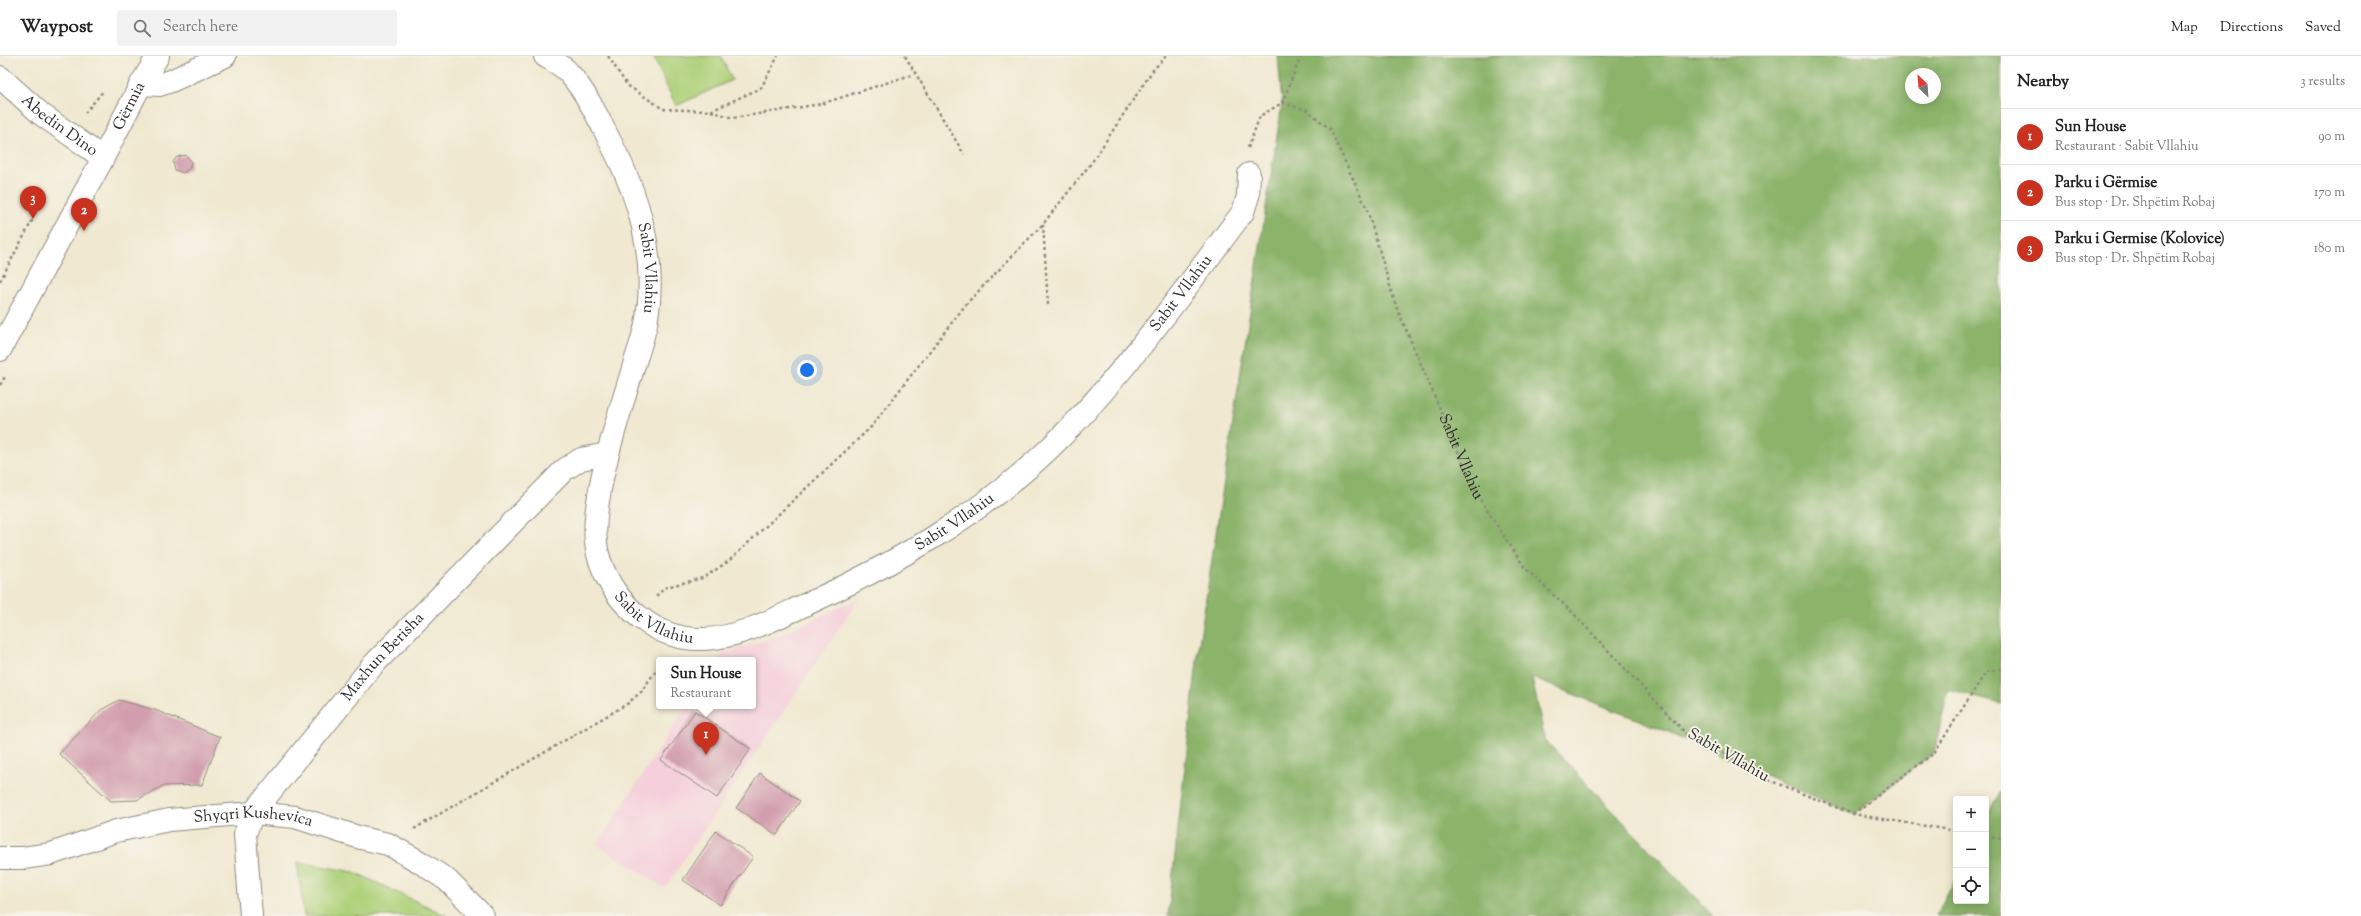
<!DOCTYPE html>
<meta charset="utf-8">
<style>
:root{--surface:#fff;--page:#f2f2f2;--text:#222;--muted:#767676;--line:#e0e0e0;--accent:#c8321e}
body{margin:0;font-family:"Sorts Mill Goudy",serif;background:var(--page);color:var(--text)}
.controls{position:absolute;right:12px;bottom:12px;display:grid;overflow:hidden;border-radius:4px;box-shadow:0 2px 10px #0003}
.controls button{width:36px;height:36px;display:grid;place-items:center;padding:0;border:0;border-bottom:1px solid var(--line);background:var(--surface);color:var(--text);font:20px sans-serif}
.compass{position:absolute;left:1905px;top:12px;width:36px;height:36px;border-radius:50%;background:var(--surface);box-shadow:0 2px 10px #0003;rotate:335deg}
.you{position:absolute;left:807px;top:314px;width:14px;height:14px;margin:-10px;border:3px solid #fff;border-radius:50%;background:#1a73e8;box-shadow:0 0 0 6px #1a73e833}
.badge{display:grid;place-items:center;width:26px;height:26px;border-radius:50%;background:var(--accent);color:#fff;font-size:13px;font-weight:700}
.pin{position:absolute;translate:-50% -33px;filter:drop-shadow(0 1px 2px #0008)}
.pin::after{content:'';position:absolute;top:21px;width:14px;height:12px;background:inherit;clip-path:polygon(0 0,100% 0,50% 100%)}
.popup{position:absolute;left:656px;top:601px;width:100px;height:52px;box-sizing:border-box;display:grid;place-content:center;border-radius:4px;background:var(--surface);filter:drop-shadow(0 1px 3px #0005);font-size:13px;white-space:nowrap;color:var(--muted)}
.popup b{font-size:15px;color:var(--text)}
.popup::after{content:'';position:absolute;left:50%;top:100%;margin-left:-8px;border:8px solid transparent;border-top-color:var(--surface)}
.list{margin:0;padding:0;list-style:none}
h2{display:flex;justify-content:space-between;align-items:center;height:52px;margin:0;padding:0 16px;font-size:17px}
h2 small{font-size:13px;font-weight:400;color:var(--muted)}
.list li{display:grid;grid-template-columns:26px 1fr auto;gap:12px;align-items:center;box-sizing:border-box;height:56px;padding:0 16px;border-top:1px solid var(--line)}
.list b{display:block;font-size:15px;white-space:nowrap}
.list p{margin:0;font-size:13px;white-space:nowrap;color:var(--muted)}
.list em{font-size:13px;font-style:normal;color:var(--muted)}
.icon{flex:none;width:22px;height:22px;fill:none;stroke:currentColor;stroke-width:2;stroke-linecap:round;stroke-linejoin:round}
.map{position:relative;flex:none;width:2001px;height:860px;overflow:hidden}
header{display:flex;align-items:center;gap:24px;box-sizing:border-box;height:56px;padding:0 20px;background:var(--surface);border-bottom:1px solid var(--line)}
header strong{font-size:19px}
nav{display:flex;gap:22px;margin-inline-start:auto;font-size:14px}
.search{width:280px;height:36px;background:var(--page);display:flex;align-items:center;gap:10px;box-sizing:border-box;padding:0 14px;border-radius:4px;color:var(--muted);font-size:15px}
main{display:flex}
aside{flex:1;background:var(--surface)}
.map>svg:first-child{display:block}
.built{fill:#f5cfdb}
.green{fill:#afd17a;stroke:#6d7e52}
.forest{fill:#8bb36a;stroke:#5b6f4a;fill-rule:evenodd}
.building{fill:#d29eae}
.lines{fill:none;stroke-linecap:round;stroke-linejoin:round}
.minor-casing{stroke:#8e8a7e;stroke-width:24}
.tertiary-casing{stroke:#8e8a7e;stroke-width:24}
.path{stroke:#8e8a7e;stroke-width:2.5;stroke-dasharray:3 3;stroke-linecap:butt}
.minor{stroke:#fff;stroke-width:22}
.tertiary{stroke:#fff;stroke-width:22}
.labels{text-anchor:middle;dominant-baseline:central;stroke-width:4;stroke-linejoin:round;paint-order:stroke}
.street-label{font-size:16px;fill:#2b2b2b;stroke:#f7f3e8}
</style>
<header>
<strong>Waypost</strong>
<div class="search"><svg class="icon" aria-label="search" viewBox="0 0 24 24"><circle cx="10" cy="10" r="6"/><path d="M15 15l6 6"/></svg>Search here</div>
<nav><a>Map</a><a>Directions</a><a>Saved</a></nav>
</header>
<main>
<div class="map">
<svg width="2001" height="860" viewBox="0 0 2001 860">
<rect width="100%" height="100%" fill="#f7f3e8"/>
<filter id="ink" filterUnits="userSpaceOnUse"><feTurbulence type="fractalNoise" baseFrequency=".025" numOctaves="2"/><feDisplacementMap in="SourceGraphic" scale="8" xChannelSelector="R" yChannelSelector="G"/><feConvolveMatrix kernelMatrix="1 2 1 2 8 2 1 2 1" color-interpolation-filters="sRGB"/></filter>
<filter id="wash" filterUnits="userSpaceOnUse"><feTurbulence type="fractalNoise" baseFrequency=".012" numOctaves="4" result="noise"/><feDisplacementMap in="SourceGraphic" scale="16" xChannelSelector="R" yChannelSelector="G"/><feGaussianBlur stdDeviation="0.9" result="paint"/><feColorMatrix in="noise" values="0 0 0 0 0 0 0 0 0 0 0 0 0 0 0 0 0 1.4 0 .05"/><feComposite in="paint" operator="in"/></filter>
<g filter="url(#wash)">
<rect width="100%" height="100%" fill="#f0e8d0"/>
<!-- built -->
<path class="built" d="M860,541l-195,291 -68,-43 90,-139h66v-46h-36l4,-6 57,-18z"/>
<!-- green -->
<path class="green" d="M653,0h68l11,24 -56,26z
M297,806l57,10 93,44h-143z"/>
<!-- forest -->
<path class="forest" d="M1278,0h723v648l-53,-14 -14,63 -81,61 -189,-84 -132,-52 13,62 168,176h-545l31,-272 83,-541zM1911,18h24v24h-24z
M2001,735v125h-65l20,-38v23h30v-81z"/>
<g id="blocks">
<!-- building -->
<path class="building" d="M186,99l5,6 -1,7 -7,5 -8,-3 -2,-8 4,-5z
M119,644l36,10 65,27 -18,48 -39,1 -26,14 -26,1 -52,-47 42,-44z
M695,655l56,38 -34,49 -56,-38z
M760,717l40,28 -23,34 -41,-27z
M716,775l37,26 -33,48 -37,-25z"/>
</g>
</g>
<g filter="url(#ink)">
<use href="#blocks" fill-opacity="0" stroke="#8e8a7e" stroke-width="1"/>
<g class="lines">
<!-- minor casing -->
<g class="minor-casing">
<g id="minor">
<path id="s2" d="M545,0c8,5 17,9 23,16 18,20 31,47 43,71 28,53 46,115 36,175 -2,15 -8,31 -13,47 -11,37 -24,75 -32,114 -5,26 -11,56 -2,82 15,44 56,80 104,78 32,-1 64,-17 92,-30 93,-42 185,-93 258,-165 69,-68 130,-154 189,-232l5,-16 1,-22"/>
<path d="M141,28l18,1 12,-4 54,-25"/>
<path id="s3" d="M103,102l38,-74 17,-28"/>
<path id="s4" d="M0,802h23l28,-4 65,-23 53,-11 84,-7 42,4 66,21 27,6 32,18 27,18 36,36"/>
<path id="s5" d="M251,860l-6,-82 8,-21 120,-148 191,-195 17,-11 26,-5"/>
</g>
</g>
<!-- tertiary casing -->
<g class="tertiary-casing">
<g id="tertiary">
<path id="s6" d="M0,21l41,37 62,44 -103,192"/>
</g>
</g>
<!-- path -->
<g class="path">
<path d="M608,0l19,29 36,24 48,2 50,-23 17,-32"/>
<path d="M905,0l59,98"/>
<path d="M1282,47l19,-47"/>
<path d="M711,55l22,7 88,-14 93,-30"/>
<path d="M85,57l19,-23"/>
<path id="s1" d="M1248,92l12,-32 22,-13 25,7 23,19 37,80 29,97 80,187 49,75 47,44 118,126 37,16 39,25 87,35 103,17"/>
<path d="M1043,168l5,81"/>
<path d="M0,225l33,-62"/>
<path d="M0,329l6,-10"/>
<path d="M656,540l10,-9 37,-9 26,-17 142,-134 96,-124 76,-79 49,-62 61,-92 13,-14"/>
<path d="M1853,758l81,-61 52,-81 15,-3"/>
<path d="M414,773l213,-125 14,-12 18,-26"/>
<path d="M1986,780l15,3"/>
</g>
<!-- minor -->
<use href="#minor" class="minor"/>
<!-- tertiary -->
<use href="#tertiary" class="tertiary"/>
</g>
</g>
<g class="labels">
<!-- street labels -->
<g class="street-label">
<text stroke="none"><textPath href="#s3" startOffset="58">Gërmia</textPath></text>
<text stroke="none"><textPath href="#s6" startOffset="77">Abedin Dino</textPath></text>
<text stroke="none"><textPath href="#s2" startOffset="243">Sabit Vllahiu</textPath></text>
<text stroke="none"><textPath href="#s2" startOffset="1285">Sabit Vllahiu</textPath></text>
<text stroke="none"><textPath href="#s1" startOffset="469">Sabit Vllahiu</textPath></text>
<text stroke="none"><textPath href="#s2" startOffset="961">Sabit Vllahiu</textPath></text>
<text stroke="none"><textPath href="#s2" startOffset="626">Sabit Vllahiu</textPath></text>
<text stroke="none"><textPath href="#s5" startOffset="308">Maxhun Berisha</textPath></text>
<text transform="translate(1728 700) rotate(30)">Sabit Vllahiu</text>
<text stroke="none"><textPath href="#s4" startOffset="259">Shyqri Kushevica</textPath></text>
</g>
</g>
</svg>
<div class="controls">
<button>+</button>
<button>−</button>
<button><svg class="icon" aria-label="locate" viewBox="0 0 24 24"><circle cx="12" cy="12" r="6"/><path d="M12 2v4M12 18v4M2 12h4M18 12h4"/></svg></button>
</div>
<svg class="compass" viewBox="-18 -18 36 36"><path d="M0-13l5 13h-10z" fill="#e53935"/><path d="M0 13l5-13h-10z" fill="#767676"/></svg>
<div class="you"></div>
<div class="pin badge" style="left:706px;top:699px">1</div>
<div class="popup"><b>Sun House</b>Restaurant</div>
<div class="pin badge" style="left:84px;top:175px">2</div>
<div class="pin badge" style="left:33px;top:163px">3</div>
</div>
<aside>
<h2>Nearby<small>3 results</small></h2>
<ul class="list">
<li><span class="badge">1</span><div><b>Sun House</b><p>Restaurant · Sabit Vllahiu</p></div><em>90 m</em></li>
<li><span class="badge">2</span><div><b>Parku i Gërmise</b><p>Bus stop · Dr. Shpëtim Robaj</p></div><em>170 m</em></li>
<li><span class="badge">3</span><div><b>Parku i Germise (Kolovice)</b><p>Bus stop · Dr. Shpëtim Robaj</p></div><em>180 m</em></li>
</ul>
</aside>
</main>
